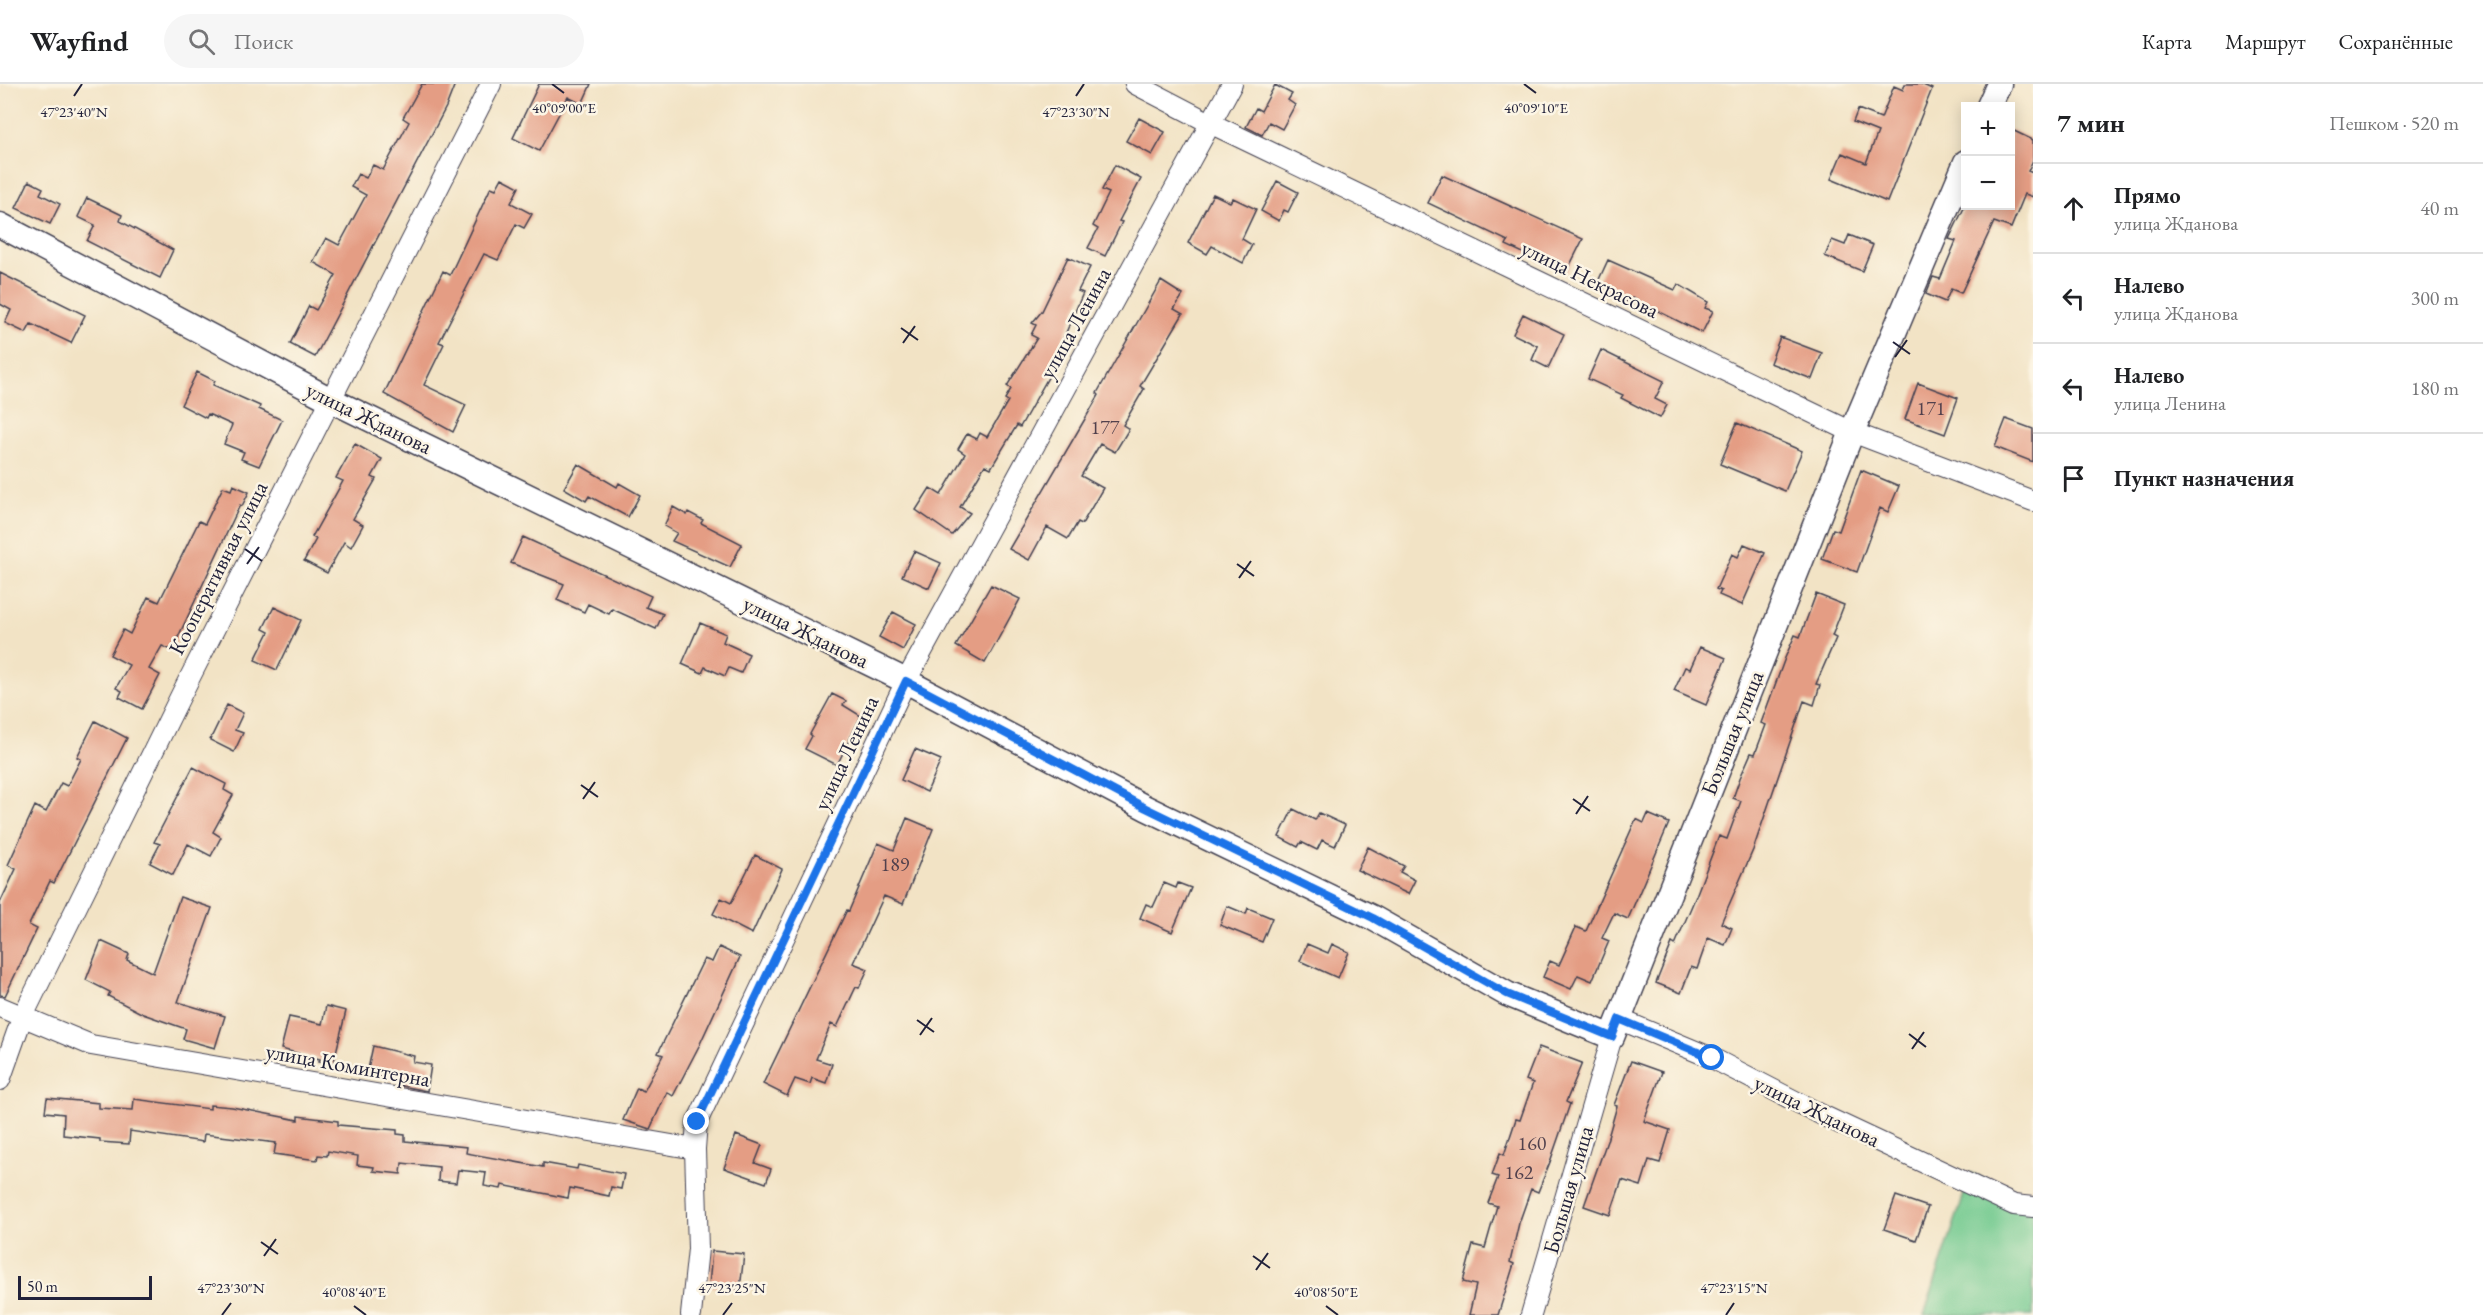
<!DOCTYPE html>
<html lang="ru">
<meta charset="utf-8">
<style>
:root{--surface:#fff;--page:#f6f6f6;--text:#202124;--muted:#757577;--line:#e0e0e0}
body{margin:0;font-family:"EB Garamond",serif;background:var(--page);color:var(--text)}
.controls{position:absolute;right:18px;top:18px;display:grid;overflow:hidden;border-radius:0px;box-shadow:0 3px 15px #0003}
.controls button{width:54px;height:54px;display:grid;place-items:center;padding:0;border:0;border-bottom:2px solid var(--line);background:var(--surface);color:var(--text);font:30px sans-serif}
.scale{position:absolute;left:18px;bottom:15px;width:134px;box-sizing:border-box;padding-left:6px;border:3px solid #22223b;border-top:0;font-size:16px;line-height:21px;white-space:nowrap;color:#22223b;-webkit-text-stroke:4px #fcf5e5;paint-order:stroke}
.stop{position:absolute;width:18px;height:18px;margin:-14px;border:4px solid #1a73e8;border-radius:50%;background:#fff}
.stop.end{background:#1a73e8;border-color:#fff;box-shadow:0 2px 6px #0008}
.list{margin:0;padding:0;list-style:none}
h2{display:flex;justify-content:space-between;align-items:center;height:78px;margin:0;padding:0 24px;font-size:26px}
h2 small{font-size:20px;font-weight:400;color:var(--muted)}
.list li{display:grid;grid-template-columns:39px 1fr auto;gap:18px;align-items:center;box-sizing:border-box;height:90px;padding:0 24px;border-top:2px solid var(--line)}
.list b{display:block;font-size:22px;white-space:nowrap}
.list p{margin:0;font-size:20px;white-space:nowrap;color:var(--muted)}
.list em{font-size:20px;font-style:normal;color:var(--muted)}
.icon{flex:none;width:33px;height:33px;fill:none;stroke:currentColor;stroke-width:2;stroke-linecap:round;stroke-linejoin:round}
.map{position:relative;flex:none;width:2033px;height:1231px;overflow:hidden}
header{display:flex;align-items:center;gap:36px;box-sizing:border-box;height:84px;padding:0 30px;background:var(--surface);border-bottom:2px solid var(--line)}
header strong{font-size:28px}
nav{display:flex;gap:33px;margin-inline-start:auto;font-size:21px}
.search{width:420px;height:54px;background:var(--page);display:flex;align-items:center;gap:15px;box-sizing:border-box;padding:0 21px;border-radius:33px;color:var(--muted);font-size:22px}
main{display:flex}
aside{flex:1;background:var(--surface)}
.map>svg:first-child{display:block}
.green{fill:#71c98e;stroke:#4a7664;stroke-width:1.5}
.building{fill:#e49d84}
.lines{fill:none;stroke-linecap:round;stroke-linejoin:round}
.minor-casing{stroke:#413f50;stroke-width:22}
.tertiary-casing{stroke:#413f50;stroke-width:27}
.minor{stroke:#fff;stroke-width:20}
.tertiary{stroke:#fff;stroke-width:24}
.route{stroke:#1a73e8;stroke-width:8}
.ticks{fill:none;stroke:#22223b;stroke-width:2}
.labels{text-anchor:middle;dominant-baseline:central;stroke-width:5;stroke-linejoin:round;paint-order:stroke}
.number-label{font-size:20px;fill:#52414d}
.street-label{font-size:22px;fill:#22223b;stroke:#fcf5e5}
.ticks-label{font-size:15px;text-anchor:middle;fill:#22223b;stroke:#fcf5e5;stroke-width:5;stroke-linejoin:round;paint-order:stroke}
</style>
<header>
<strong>Wayfind</strong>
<div class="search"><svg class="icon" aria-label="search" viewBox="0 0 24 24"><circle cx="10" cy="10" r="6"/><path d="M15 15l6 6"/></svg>Поиск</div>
<nav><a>Карта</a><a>Маршрут</a><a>Сохранённые</a></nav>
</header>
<main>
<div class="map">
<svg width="2033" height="1231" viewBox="0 0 2033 1231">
<rect width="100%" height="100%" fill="#fcf5e5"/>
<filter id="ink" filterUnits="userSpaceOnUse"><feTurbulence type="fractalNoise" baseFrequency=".0167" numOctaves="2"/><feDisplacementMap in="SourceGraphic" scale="12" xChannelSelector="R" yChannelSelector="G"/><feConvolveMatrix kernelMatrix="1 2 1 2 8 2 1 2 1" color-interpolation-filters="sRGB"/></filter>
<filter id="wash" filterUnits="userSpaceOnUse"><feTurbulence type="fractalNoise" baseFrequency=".008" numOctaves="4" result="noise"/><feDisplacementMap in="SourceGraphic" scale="24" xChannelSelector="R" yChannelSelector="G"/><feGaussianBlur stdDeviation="1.35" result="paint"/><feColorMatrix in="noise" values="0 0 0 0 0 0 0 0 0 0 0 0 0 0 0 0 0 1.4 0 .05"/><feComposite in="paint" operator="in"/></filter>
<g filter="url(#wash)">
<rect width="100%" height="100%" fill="#f2e3c5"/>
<!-- green -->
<path class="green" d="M1971,1089l62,27v115h-109z"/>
<g id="blocks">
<!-- building -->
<path class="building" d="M422,0h33l-9,23 -131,250 -25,-13 19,-38 7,4 20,-35 -23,-13 13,-24 13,7 27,-50 -15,-8 7,-13 8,4 7,-13 10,5 26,-48 -6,-4z
M539,0h52l-9,20 -14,-7 -29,54 -26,-13z
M1905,0h16l11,5 -45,113 -56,-23 11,-26 24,10 12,-31 -25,-10 5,-13 23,9 13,-32 9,4z
M1275,1l17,9 -4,6 7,5 -13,24 -13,-7 -7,13 -16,-8 10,-19 5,3z
M1139,34l26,14 -13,23 -26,-14z
M2010,45l23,11v20l-5,11 5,2v24l-8,-3 -14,34 -17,-6 -33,71 -10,-4 -6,13 -19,-8 7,-17 7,2 16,-38 -7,-2 16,-33h45z
M1115,81l26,14 -22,42 3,1 -17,34 -17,-8 10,-19 -5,-3 16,-33 -7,-3z
M1442,91l141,64 -17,34 -60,-28 2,-4 -80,-38z
M502,94l17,9 -8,16 21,11 -8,14 -8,-4 -18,36 -14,-6 -45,88 5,2 -20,41 42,20 -13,27 -69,-38 59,-123 7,4 41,-88 5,2z
M29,97l14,7 -3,6 20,10 -10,20 -34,-16z
M1277,97l21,11 -10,20 -4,-2 -5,11 -18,-10z
M1213,110l17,8 3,-4 23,11 -14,30 10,6 -9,18 -31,-17 -5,8 -19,-11z
M87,114l35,17 -2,6 53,29 -13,28 -73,-37 8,-16 -17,-8z
M1849,151l24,10 -11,26 -37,-15 7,-16 13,5z
M1068,173l22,10 -12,24 5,2 -24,56 4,2 -43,76 -3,-2 -26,43 -6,-3 -25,42 10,6 -18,22 -36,-25 14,-22 11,7 24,-41 -7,-5 9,-15 10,5 3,-6 7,4 21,-36 -3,-2 6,-10 -4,-3 30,-48 -6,-3 5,-10 -4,-2 10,-12z
M1608,176l67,30 3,-6 30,18 -3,6 8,3 -11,22 -70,-35 -2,5 -35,-15z
M0,189l85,42 -14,28 -40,-19 -5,9 -21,-10 6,-13 -11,-6z
M1161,197l22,14 -9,14 9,5 -43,72 4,3 -21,36 6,4 -14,23 -15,-8 -19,32 22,12 -21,36 -4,-2 -10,17 -21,-12 -18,33 -20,-11 90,-154 -2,-2z
M1523,230l41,20 -16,34 -16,-8 6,-14 -25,-12z
M1780,253l42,16 -10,26 -42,-16z
M1601,266l63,31 -9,18 12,6 -7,13 -39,-20 2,-3 -35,-16z
M197,288l18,9 -2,4 47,21 -1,3 23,11 -23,46 -18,-7 3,-7 -20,-8 8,-19 -24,-11 -2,4 -25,-13z
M1918,299l40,15 -13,36 -40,-15z
M2006,335l27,10v33l-38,-15z
M1737,339l65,28 -17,40 -65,-27z
M355,360l27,15 -10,18 4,2 -23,40 10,6 -12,22 -7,-5 -17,31 -23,-12 12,-22 -4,-2 31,-56 -7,-3z
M578,380l39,23 2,-4 21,12 -12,22 -39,-21 -3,5 -22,-13z
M1861,386l38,16 -11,26 -8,-4 -23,64 -35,-13 11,-30 6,2z
M233,401l16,7 -7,14 -2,-1 -68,145 -10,-4 -13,23 11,6 -18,34 -23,-12 3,-6 -6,-3 13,-23 -19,-10 13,-25 7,4 18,-37 11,5 40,-81 6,3 18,-37 8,3z
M673,423l14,8 1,-3 15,8 -2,3 41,21 -12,23 -58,-26 5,-8 -13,-7z
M523,453l128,59 -5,11 17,7 -7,15 -44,-20 -3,5 -21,-10 -4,8 -27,-12 7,-16 -53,-21z
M1744,460l21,9 -23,52 -23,-10 2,-4 -5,-2 16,-35 6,3z
M914,467l27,12 -12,25 -27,-12z
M991,501l29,14 -35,64 -29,-17z
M1816,510l28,11 -12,31 4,2 -20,46 4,1 -6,20 -10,-4 -51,149 -32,73 11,5 -7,17 -17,-7 -11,31 -6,-2 -10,26 -25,-10 16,-40 3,2 21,-49 23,-60 8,3 14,-38 -8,-3 7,-20 11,-25 4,1 11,-29 -5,-2 24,-65 10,-23 5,2z
M274,523l27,13 -24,50 -22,-10 14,-28 -6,-3z
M893,528l23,12 -13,26 -24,-13z
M700,539l26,11 -3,8 26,12 -8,19 -12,-5 -4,8 -20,-9 -3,6 -20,-9z
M1700,563l26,11 -20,47 -32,-14 11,-24 5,2z
M832,610l14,7 -3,4 18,11 -24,49 -32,-16 7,-13 -2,-2z
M227,621l16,8 -8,17 8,3 -9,19 -24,-12z
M95,637l32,17 -73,145 -4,-2 -21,44 8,4 -32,67 -5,-1v-92l16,-34 -8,-4 27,-59 11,6 15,-29 6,3 14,-27 -4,-2z
M915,665l26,11 -14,32 -26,-12z
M193,683l33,17 -2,6 9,5 -20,37 8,5 -10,19 -23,-12 -15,31 -23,-12 10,-19 -6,-2z
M1293,725l22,11 4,-7 26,12 -10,21 -13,-6 -5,10 -16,-8 -3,5 -19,-10z
M1648,730l21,9 -41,96 -14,-6 -12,25 7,3 -17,40 -14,-6 -7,14 -28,-12 7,-16 9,4 17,-38 10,4 50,-112 8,4z
M907,734l26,11 -30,75 -19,-8 -31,67 15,6 -9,19 -3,-1 -19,40 -6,-3 -15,35 16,5 -6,19 -14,-5 -2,6 -15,-5 -8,17 -24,-12 84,-174 2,1 29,-68 16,7z
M1368,763l36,19 -4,6 15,8 -7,14 -51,-24z
M755,771l27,14 -30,65 -39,-20 8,-16 10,5z
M1164,799l12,5 2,-5 13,5 -19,44 -32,-14 6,-14 7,3z
M180,813l32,11 -34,94 47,14 -10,32 -32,-9 3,-10 -43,-15 -35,-18 2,-4 -24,-12 15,-39 28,13 -2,6 26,13z
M1227,822l19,8 2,-6 24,10 -10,24 -42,-17z
M1307,860l21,9 4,-9 17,8 -11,26 -38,-17z
M719,863l21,10 -41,89 -26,50 -6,-4 -17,37 -27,-9 14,-32 7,3 19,-36 -5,-2 46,-94 8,3z
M326,922l20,5 -13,54 -14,-3 1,-3 -39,-10 8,-32 33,7z
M373,962l41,10 -1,6 18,3 -4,26 -26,-5 1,-5 -35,-7z
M1539,963l43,16 -16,39 4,2 -20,58 -12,30 -7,-3 -12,34 -9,39 4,2 -16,51h-29l7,-30 -13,-3 10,-37 12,3 12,-42 -9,-3 10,-26 -6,-2 8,-22 4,2 12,-36 4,1 13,-37 -7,-3z
M1631,977l31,11 -18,49 26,9 -10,33 -11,-3 -8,26 -19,-6 -12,35 -26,-9 23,-65 10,-35 -3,-1z
M47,1014l52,5v5l34,2 1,-11 76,10v-4l22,2 66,13v-4l40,5v4l59,5v4l8,1v6l62,6 -1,6 77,14v-4l34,6 1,-4 46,9 -3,15 -10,-2 -2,9 -39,-8 -2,10 -66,-13 -1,4 -17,-3 2,-13 -28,-3 -2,13 -18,-2 1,-14 -37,-4 -1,11 -28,-3 1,-4 -17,-2 1,-9 -30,-5 -1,5 -9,-1 -1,5 -43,-6 2,-11 -39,-5 -33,-4 -1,8 -73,-11 -1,13 -29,-2v-3l-37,-4 1,-21 -19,-2z
M736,1051l26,10 -7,18 16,6 -5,14 -42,-15z
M1896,1112l32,11 -12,33 -32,-11z
M712,1167l32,3 -4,35 -31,-3z"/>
</g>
</g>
<g filter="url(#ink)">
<use href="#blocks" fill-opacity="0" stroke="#413f50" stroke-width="1.5"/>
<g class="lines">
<!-- minor casing -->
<g class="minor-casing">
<path id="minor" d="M1135,0l77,40 640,308 181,69
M0,923l91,38 604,104
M1619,935l93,39 112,58 190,89 19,2
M0,996l22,-62 160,-325 309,-609
M691,1231l7,-66 -3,-100 2,-27 209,-441 326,-597
M1531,1231l81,-278"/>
</g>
<!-- tertiary casing -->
<g class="tertiary-casing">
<path id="tertiary" d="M1989,22l10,-22
M0,141l329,174 577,282 240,127 227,110 134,76 105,43 240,-605 114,-270"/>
</g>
<!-- minor -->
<use href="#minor" class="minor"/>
<!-- tertiary -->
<use href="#tertiary" class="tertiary"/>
</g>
</g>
<g class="lines" filter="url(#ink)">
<!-- route -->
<path class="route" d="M697,1038l209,-441 240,127 227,110 134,76 105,43 7,-18 93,39"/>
</g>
<!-- ticks -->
<path class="ticks" d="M552,0l12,9M1524,0l12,9M74,12l8,-12M1076,12l8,-12M901,244l17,12M1893,258l17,12M903,259l12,-17M1895,273l12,-17M245,465l17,12M247,480l12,-17M1237,480l17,12M1239,494l12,-17M581,701l17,12M583,715l12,-17M1573,715l17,12M1576,730l12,-18M917,936l17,12M1909,950l17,13M920,951l12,-17M1912,965l12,-17M261,1158l17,12M264,1172l12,-17M1253,1172l17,12M1256,1186l12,-17M354,1222l12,9M1326,1222l12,9M222,1231l9,-12M723,1231l9,-12M1726,1231l8,-12"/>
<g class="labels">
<!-- number labels -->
<g class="number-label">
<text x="1931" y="324">171</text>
<text x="1105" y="343">177</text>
<text x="895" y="780">189</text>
<text x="1532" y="1059">160</text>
<text x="1519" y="1088">162</text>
</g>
<!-- street labels -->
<g class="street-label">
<text transform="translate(1590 195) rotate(26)">улица Некрасова</text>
<text transform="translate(1075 239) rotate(-61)">улица Ленина</text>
<text transform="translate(369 334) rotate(26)">улица Жданова</text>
<text transform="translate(218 484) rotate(-63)">Кооперативная улица</text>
<text transform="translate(806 548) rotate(26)">улица Жданова</text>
<text transform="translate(1732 649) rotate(-68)">Большая улица</text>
<text transform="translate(846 669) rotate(-65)">улица Ленина</text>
<text transform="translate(348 981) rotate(10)">улица Коминтерна</text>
<text transform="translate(1817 1027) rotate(26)">улица Жданова</text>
<text transform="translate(1568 1106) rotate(-74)">Большая улица</text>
</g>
</g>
<g class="ticks-label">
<text x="564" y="29">40°09'00"E</text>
<text x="1536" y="29">40°09'10"E</text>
<text x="74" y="33">47°23'40"N</text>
<text x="1076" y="33">47°23'30"N</text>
<text x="231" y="1209">47°23'30"N</text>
<text x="732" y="1209">47°23'25"N</text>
<text x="1734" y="1209">47°23'15"N</text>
<text x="354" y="1213">40°08'40"E</text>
<text x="1326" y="1213">40°08'50"E</text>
</g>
</svg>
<div class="controls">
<button>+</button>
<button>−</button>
</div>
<div class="scale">50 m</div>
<div class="stop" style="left:1712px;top:974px"></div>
<div class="stop end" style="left:697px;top:1038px"></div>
</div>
<aside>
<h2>7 мин<small>Пешком · 520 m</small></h2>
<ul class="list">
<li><svg class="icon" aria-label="ahead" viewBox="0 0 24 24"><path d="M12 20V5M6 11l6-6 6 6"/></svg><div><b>Прямо</b><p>улица Жданова</p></div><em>40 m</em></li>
<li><svg class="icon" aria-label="left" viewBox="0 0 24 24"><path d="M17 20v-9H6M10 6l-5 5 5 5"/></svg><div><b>Налево</b><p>улица Жданова</p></div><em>300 m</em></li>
<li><svg class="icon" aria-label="left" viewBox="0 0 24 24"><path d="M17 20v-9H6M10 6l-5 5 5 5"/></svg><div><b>Налево</b><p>улица Ленина</p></div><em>180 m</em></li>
<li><svg class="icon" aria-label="arrive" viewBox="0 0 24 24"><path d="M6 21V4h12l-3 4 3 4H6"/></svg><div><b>Пункт назначения</b></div></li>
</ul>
</aside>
</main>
